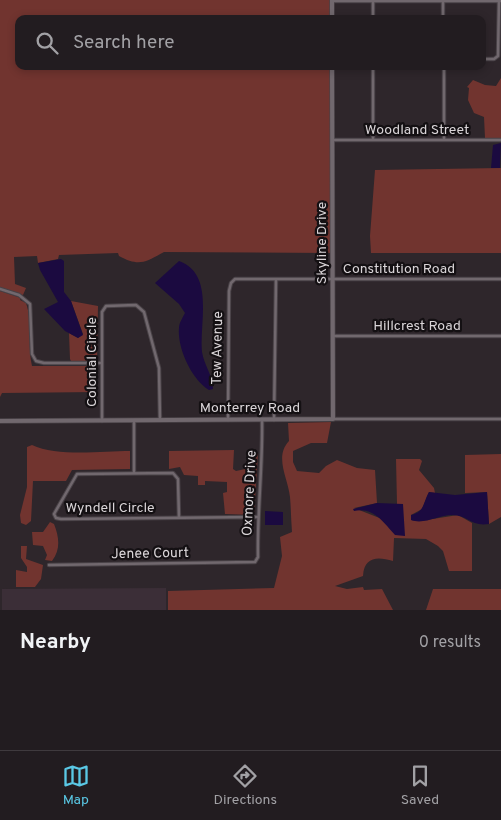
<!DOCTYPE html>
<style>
:root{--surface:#221c20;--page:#2a2529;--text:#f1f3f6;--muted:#a2a1a5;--line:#3f3a3e;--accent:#5ac8e5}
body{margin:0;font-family:Overpass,sans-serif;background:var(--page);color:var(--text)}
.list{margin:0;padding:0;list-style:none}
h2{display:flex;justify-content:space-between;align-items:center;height:65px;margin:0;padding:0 20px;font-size:21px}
h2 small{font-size:16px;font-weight:400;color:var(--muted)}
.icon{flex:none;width:28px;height:28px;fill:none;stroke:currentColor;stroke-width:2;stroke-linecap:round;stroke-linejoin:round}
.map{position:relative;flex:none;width:501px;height:610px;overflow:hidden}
.search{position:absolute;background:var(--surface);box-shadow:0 2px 8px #0003;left:15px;right:15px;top:15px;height:55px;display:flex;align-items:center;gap:12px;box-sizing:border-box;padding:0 18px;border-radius:10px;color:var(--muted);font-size:19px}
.sheet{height:140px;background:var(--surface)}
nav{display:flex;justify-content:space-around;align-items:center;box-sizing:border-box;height:70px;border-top:1px solid var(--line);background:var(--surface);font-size:14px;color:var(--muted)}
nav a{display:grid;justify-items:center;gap:2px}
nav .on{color:var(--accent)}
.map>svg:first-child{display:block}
.built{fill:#3b2e37}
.green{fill:#71342f}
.water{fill:#1b0a40}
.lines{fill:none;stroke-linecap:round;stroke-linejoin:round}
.street-casing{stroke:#494247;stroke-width:4.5}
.secondary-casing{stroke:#494247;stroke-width:5.5}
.street{stroke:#71686e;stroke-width:2.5}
.secondary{stroke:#71686e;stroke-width:4}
.labels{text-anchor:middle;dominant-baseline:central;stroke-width:4.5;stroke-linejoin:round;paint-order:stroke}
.street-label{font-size:14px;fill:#dad5d8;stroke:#141013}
</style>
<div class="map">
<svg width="501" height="610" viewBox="0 0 501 610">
<rect width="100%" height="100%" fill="#2e262b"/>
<!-- built -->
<path class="built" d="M166,588v22h-164v-21z"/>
<!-- green -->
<path class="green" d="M0,0h330v19h-311v47h312l1,187 -168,-1c-18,10 -25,15 -45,4l-1,-3 -59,2 -1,4 -20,4 -1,-7 -23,1 1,27 11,4 -3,7 -23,-7z
M501,78v60h-16l-1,-21 -10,-4 -6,-13 1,-12 -2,-1 6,-7 12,5 11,1z
M501,168v85h-130l-1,-17 5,-66z
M0,291l21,7 -1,2 6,3c7,20 1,42 6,63h65v26l-95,1 -2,4z
M71,301l27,5 -1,55h-26l-1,-2 -1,-26 9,5 5,-4z
M331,422l-4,21h-16l-18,8v11l4,9 22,2 7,-7 11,-6 20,8 18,2 2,33 -23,5 28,11 21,-15h-6l-1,-45h24l2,2 -3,9 15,18 1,5 -6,-1 -7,17 -11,6 9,6 38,-6 14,8v48h-23l-6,-20 -5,-5 -12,-7 -32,-1 -1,23c-16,-5 -29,-4 -30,15l-28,10 12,3 16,-2 1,3 18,-1 11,21h-225v-19l106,-3 8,-32 -2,-19 12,-5c-1,-12 -1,-24 -2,-35 -2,-19 -16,-40 -1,-56l-1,-18z
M32,445c25,12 70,6 98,6v18l-58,1 -6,11h-33l-2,40 -5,4 -5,-2 -1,-8 7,-28v-40z
M234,450l-1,19 3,2 14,-3 -3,-11 11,-4 -4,62 -29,-1 -2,-21 4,-1v-10l-22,-1v4h-7v-9l-14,-1 -4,-8 -11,2v-18z
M501,454v63l-12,7 -2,-32 -22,1v-38z
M50,522l4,2c5,13 7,25 -2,37l-7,-1 2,-5 -4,-9 -10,-1 -1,-13h11z
M21,546h6l-1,13 17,6 -2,14 -6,8h-19v-17l11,2v-5l-6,-9z
M433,589h68v21h-75z"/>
<!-- water -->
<path class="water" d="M501,143l-1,25h-9l2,-23z
M61,259l3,2v31l7,9 12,34 -5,3 -13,-7 -21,-22 14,-7 -18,-32 -2,-7z
M179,261c36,13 20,62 23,91 2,13 11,24 11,37l-4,1c-17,-10 -32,-42 -30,-62 0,-5 4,-11 6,-15l-6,-9 -24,-21z
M429,492l26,3 32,-3 2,32c-18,3 -21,-9 -37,-9 -13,0 -28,10 -41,5v-5c14,-3 12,-13 18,-23z
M377,503l26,1 2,32 -10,-1c-11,-12 -21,-28 -41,-24l-1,-2z
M265,511l18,1v13h-18z"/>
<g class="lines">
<!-- street casing -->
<g class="street-casing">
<path id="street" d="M443,0v19
M333,1h168
M373,19v-18
M482,59h12l4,-3 1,-55
M444,66v74
M333,140h168
M373,140v-74
M0,289l19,6 11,9 2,50 4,7 8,2h58
M333,336h168
M333,419h168
M228,420l1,-129 2,-8 4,-4h266
M274,420l2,-141
M102,421v-109l4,-6 30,-1 8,7 15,56 1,52
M134,421v52
M179,518l-1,-39 -5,-6 -96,1 -23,40 2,4 5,1 196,-2
M49,565l206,-3 3,-5c-1,-46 5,-91 4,-137"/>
</g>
<!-- secondary casing -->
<g class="secondary-casing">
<path id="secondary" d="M332,0v19
M0,421l333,-2 -1,-353"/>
</g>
<!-- street -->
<use href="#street" class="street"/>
<!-- secondary -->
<use href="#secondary" class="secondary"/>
</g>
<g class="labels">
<!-- street labels -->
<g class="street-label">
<text x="417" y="130">Woodland Street</text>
<text transform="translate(322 243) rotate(-90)">Skyline Drive</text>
<text x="399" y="269">Constitution Road</text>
<text x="417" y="326">Hillcrest Road</text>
<text transform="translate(218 348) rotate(-89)">Tew Avenue</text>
<text transform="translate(92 362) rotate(-90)">Colonial Circle</text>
<text x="250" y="408">Monterrey Road</text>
<text transform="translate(250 493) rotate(-87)">Oxmore Drive</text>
<text x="110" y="508">Wyndell Circle</text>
<text transform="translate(150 554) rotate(-1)">Jenee Court</text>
</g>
</g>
</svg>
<div class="search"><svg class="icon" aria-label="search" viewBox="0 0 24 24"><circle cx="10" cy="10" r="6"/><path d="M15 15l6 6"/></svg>Search here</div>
</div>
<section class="sheet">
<h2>Nearby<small>0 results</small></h2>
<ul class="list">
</ul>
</section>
<nav>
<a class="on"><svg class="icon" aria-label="map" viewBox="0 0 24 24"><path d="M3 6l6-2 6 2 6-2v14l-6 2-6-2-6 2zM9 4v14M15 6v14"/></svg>Map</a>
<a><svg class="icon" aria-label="directions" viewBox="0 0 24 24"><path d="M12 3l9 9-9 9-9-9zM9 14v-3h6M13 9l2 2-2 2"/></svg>Directions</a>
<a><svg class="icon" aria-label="saved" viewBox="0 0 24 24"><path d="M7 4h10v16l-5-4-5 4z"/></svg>Saved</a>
</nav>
